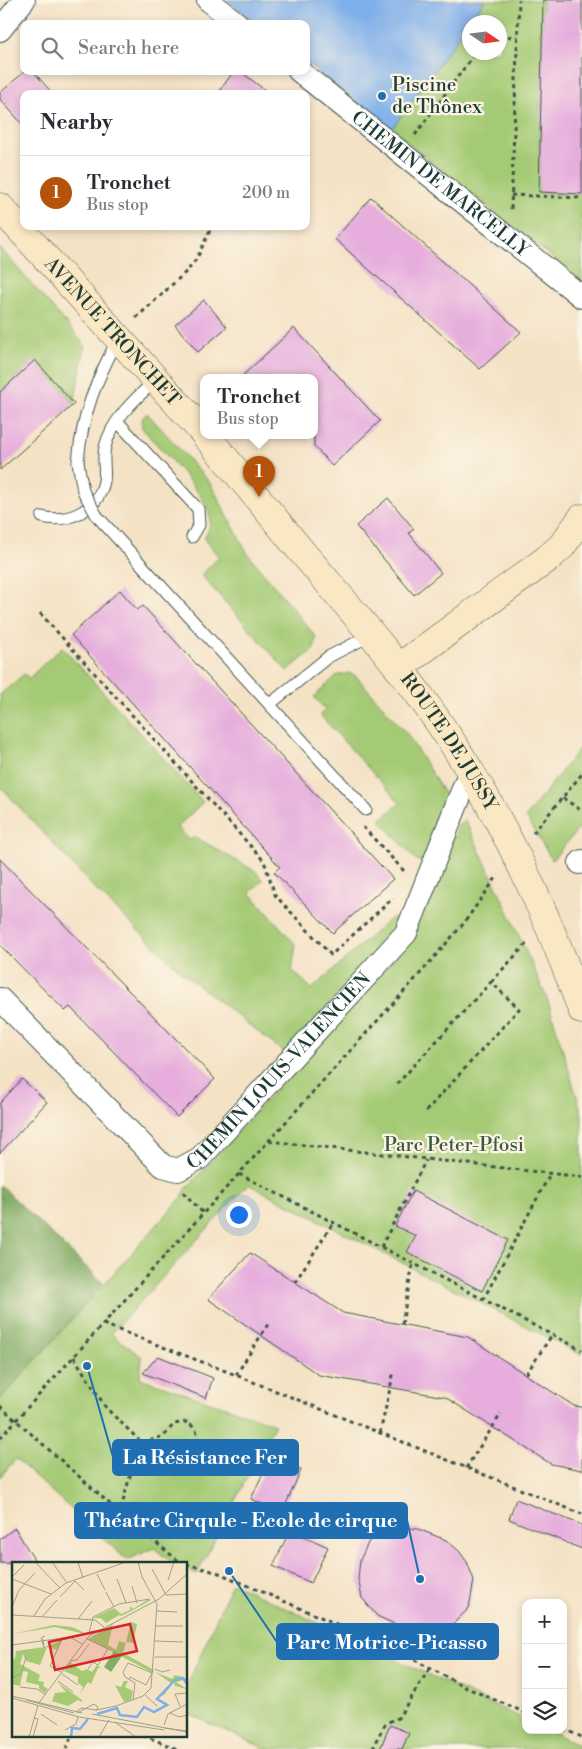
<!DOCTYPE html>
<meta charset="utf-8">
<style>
:root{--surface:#fff;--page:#f7f7f7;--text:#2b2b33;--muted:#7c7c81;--line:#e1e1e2;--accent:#b45309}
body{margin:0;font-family:"Libre Bodoni",serif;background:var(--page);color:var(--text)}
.controls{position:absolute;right:15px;bottom:15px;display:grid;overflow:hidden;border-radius:10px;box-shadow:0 2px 8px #0003}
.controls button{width:45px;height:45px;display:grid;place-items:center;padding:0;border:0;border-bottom:1px solid var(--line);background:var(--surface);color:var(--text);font:25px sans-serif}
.compass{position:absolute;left:462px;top:15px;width:45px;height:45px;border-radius:50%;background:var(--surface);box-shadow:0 2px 8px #0003;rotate:103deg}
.you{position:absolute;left:238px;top:1214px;width:18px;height:18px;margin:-12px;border:4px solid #fff;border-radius:50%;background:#1a73e8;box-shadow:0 0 0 8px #1a73e833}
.badge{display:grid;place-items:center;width:32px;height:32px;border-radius:50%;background:var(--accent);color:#fff;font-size:16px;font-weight:700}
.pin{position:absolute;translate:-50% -41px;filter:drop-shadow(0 1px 2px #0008)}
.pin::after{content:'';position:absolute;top:26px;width:18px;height:15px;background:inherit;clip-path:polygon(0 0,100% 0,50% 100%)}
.popup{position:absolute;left:200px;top:374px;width:118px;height:65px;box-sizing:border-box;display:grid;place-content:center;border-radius:10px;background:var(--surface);filter:drop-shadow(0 1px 4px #0005);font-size:16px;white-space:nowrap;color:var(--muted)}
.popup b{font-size:19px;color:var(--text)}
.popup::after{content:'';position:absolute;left:50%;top:100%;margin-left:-10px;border:10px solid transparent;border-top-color:var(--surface)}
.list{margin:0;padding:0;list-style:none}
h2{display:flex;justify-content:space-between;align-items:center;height:65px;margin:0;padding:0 20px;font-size:21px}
h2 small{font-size:16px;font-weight:400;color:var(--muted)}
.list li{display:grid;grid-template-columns:32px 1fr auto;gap:15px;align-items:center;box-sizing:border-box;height:75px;padding:0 20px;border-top:1px solid var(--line)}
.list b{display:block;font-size:19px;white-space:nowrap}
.list p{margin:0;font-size:16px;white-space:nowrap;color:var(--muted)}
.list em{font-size:16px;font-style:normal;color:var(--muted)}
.icon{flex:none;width:28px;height:28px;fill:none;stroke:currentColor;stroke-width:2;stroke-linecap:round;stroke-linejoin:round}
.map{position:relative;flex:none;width:582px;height:1749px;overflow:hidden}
.search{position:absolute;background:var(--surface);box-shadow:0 2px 8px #0003;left:20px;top:20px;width:290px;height:55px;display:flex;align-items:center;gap:12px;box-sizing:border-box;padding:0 18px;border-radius:10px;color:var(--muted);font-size:19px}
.panel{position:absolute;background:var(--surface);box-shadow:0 2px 8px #0003;left:20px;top:90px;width:290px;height:140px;border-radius:10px}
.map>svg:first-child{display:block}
.green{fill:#a4ca74;stroke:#628454;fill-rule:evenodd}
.forest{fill:#83ae66;stroke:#51764d}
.water{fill:#7fafea;stroke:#4f768f}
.building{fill:#e6addd}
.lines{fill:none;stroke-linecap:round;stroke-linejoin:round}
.lane-casing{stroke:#3f564a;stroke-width:13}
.street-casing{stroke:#3f564a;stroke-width:24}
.secondary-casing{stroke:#3f564a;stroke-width:29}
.path{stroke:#3f564a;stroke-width:3;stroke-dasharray:4 4;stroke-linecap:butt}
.lane{stroke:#fff;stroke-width:11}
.street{stroke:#fff;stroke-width:22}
.secondary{stroke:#fae7c3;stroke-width:28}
.lane-bridge-casing{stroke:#3f564a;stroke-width:13;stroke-linecap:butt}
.lane-bridge{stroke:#fff;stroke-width:11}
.poi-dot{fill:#1f6fb2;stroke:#fcf5e5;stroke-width:2}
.labels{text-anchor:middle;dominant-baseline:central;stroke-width:4.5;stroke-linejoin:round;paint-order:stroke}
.poi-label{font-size:19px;fill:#1f3d34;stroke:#fcf5e5;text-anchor:start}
.street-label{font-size:19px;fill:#1f3d34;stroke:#fcf5e5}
.park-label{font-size:19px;fill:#3a5941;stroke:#fcf5e5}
.inset-river{fill:none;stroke:#7fafea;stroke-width:2.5}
.inset-road{fill:none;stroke:#9fa08b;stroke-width:1}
.view{fill:#d62828;fill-opacity:0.15;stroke:#d62828;stroke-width:2.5}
.inset-edge{fill:none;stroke:#1f3d34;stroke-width:2.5}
.leader{fill:none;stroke:#1f6fb2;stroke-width:2}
.callout-dot{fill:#1f6fb2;stroke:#fcf5e5;stroke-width:2}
.callout{fill:#1f6fb2;stroke:#1f6fb2;stroke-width:2}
.callout-label{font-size:20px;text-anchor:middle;font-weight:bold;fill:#fff}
</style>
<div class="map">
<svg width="582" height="1749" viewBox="0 0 582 1749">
<rect width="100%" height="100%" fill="#fcf5e5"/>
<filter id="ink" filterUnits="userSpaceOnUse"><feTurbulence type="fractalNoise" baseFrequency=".02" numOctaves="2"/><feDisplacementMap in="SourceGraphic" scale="10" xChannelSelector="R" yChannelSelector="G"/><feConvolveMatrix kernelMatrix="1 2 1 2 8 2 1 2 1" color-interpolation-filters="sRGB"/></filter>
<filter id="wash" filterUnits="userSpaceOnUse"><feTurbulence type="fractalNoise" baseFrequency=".0096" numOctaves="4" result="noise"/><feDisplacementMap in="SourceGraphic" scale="20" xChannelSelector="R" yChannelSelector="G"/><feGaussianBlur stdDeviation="1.12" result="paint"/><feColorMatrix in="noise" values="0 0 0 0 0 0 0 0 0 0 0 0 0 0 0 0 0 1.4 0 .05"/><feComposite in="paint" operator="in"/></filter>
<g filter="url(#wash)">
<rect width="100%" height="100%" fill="#f4e2c5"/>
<!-- green -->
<path class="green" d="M485,0h58l-4,192 43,2v87l-191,-151zM470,22h30v30h-30z
M0,248l85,97 -11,59 -39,-44 -35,32z
M147,413l63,70 38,71 68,83 -2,12 -27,22 -86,-96 18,-18 -15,-18c5,-9 7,-15 5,-26 -4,-20 -52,-67 -67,-85v-9z
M62,647l141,155 -26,25 13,13 5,-3 60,34 8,9 -13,13 46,52 -4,25 20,19 79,-71 9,2 -7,14 -108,119 -100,-78 -91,-87 -94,-102v-91l24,-21 5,4z
M348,673l8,3 51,58 40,64 -22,64 -9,-2 -36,-40 20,-17 -80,-88 5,-6 -11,-12 22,-21z
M582,745v80l-30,35 -26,-43z
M465,820l38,80 45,101 34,113v241l-334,-171 -137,150 31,23 -2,21 135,46 -78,150 -11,-4v-7h-14l-18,-15 -27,12 -111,-101 -16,18v-77l182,-203 4,-8 215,-238 58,-126z
M232,1583l294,137v10h22l34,16v3h-316l-80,-36v-25z"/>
<!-- forest -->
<path class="forest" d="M0,1185l103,98 -103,117z"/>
<!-- water -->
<path class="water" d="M227,0h258l-94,130 -85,-67v-39h-49z"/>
<g id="blocks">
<!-- building -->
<path class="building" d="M543,0h39v194l-43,-2z
M25,71h8l20,23h-29v32l-24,-27v-6z
M234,71h6l30,23h-53z
M371,197l150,135 -41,37 -145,-130z
M204,300l23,27 -29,25 -23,-27z
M294,328l86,93 -48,45 -18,-20v-68h-74z
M35,360l39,44 -74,66v-78z
M388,498l26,31 -5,4 32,40 -27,22 -58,-69z
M120,590l17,20 6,-4 250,273 -60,54 -59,-61 6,-5 -209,-232z
M0,859l215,220 -38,38 -107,-110 -5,4 -65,-66z
M22,1079l25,23 -47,51v-50z
M413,1191l95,49 -26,51 -75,-39 9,-16 -21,-10z
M250,1253l93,60 125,24 106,69 8,1v63l-31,-6 -106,-67 -126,-22 -111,-76z
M158,1356l55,22 -7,20 -63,-25z
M271,1456l30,14 -19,43 -31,-14z
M516,1499l66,26v24l-73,-30z
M402,1527l16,2 28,11 13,11 8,11 7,18 -5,28 -15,15 -14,9 -19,1 -20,-6 -24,-11 -15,-18 -4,-20 2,-18 9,-19 15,-10z
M15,1528l21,35h-36v-24z
M290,1530l38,17 -17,36 -38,-17z
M390,1725l19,8 -7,16h-22z"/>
</g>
</g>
<g filter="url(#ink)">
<use href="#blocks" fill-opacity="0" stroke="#3f564a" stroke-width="1"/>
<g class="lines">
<!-- lane casing -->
<g class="lane-casing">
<path id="lane" d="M117,421l81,88 1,16 -7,12
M78,462c4,-48 18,-81 40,-123
M97,516l269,294
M42,517c27,7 57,-8 62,-36 2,-11 -2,-23 1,-34 7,-28 31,-49 51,-67
M270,704l58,-47 43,-22"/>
</g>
<!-- street casing -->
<g class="street-casing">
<g id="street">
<path d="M208,0l30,24"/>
<path d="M0,30l24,-30"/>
<path id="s1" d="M299,71l283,226"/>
<path d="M580,863l2,-2"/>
<path id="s2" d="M0,999l163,167 15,4 22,-12 206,-225 64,-162"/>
</g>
</g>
<!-- secondary casing -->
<g class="secondary-casing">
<g id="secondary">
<path id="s3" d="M0,207l204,226"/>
<path id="s4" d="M206,436c33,38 64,78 96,116 46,54 93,107 133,165 63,90 110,191 147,293"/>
<path d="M398,668l149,-109 14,-12 21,-29"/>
</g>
</g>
<!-- path -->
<path class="path" d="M500,36l17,1
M415,135l61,-83
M511,195l71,3
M511,209l8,-209
M136,318l52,-48 9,-12 15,-32
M40,613l224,248 11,34 56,60 62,-57
M563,798l19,13
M363,827l42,45
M533,833l49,-59
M491,982l37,-40
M397,1084l94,-102 28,27 -93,102
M269,1141l313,36
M239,1174l343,176
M183,1192l20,21
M381,1247l45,-87
M295,1282l38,-59
M483,1300l67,-126
M103,1324l133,51 346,139
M402,1324l11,-61
M74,1357l32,51 36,35 -8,18 -14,52
M526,1374l26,-39
M236,1375l34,-54
M0,1406l120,107 61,50
M380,1433l14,-62
M0,1438l417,-461 47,-54 34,-48
M142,1443l22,-7 10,-12 13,-2 9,7 2,12 -15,29
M466,1468l35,-54
M186,1564l33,9 175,76 73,39 59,25
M563,1729l19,8
M143,1735l34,14
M66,1749l6,-14
M374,1749v-5l12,-21 12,-5 32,-50"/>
<!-- lane -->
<use href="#lane" class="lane"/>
<!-- street -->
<use href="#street" class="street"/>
<!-- secondary -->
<use href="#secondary" class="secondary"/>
<!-- lane-bridge casing -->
<g class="lane-bridge-casing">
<path id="lane-bridge" d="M78,462l5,29 14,25"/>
</g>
<!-- lane-bridge -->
<use href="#lane-bridge" class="lane-bridge"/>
</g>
</g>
<!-- markers -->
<circle class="poi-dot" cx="382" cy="96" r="5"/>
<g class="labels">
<!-- poi labels -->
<g class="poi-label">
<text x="392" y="85">Piscine<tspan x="392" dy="22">de Thônex</tspan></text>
</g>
<!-- street labels -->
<g class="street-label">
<text stroke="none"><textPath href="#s1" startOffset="181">CHEMIN DE MARCELLY</textPath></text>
<text stroke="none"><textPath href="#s3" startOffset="168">AVENUE TRONCHET</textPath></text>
<text stroke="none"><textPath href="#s4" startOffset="391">ROUTE DE JUSSY</textPath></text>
<text stroke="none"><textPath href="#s2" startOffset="391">CHEMIN LOUIS-VALENCIEN</textPath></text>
</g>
<!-- park labels -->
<g class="park-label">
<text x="454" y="1145">Parc Peter-Pfosi</text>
</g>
</g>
<!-- overview -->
<g transform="translate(12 1562)">
<rect width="175" height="175" fill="#f4e2c5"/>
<path d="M135,38h4l-16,9 -14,7 -2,-1 -13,8 -5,-5h-8l21,-10 7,6 9,-4v-4l3,3zM119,60l6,2 -4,19 -7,-1zM101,62l-5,21 8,5 3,-9 7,2 -3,10 31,17 -1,3 -65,-34zM42,63l18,2 17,8 -34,-8 -43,7zM46,77h4l-5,11 -10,-3 -7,18 -14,-4 -3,-7 -3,10 20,11 -2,6 6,1 -1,4 5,3 -3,4 -6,-4v-4l-13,-3 2,-10 -5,-1 -3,15 -8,-2v-26l3,1 1,-8 29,-4 13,-5zM58,100l12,9 5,-2 5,3 5,-7 4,3h-3l-7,16 -3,-2 -8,12 3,-7 -5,-4v-6l-14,-6zM143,110l17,7 3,-4 8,2 4,3v3l-2,-4 -5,-1 5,2 2,5 -4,-5 -7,2 11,7 -12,-3 -1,-5 -10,14 -6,2v3l7,2 2,1v2l-9,5 -5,1 13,-7 -10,-5 15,-16zM112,119h4l-3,6 8,4 -2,9 -7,2 -9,-17 6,2zM45,120l25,18v2l-4,-2 -10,6 -16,-5 3,-8 11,-1z" fill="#a4ca74"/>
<path d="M102,89l8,5 -11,16 -7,-5z" fill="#83ae66"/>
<path class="inset-river" d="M85,152l20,-6 3,7 17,2 7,-10 10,5 13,-7 -10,-6 18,-19 8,-2 4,6M59,175l1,-9 8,1 8,-10"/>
<path class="inset-road" d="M23,0l25,26M40,0l15,21M66,0l5,16M140,7l14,26 21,-1M85,12l8,16M0,15l12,-12M0,17l39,15M105,17l9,24M156,18l6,-18M120,24l5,17M94,30l8,15M48,35l15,-16 9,9M0,45l7,-17 16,-17M145,49l20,1M0,53l83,5 9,7M22,54l11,-17 21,-16 60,-21M30,55l15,-17M66,57l14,-18M143,64h28M77,71l4,-16 26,-13 31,-5M31,77l1,8 -3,-9 4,-2M75,77l21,10 -10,16 -5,-3 -5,7M143,79l28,1M0,83l58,-8 12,7M143,95h32M58,99l7,-1 12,-16M143,107l7,3 8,-2M49,110l-11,-6 13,-29M50,112l16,11M0,116l9,-4 5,-17M117,117l1,-2 16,8 6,-12 -24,-10 -5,9 2,5 10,6 -2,17M46,119l15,11M8,125l17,2 9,6M133,133l12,11M0,134l70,17M0,136l67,19 85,13M14,138l48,13M26,142l51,-68 70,-37 28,-25M168,144l-5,-12 12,-1M64,150l5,-4 15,2 20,-4 27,-10 8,-8 6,-84 -15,-27 -4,-15M65,151l17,-9 4,3 -2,4M158,151l9,4 8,-2M29,152l16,11M80,152l95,18M104,161l20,14M152,163l4,-11 19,-10M152,166l23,3M53,168l11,-6 2,-7M17,175l9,-32M21,175l5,-18 -4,-1M87,175l10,-17"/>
<path class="view" d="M118,62l7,27 -82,19 -6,-28z"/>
<rect width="175" height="175" class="inset-edge"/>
</g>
<!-- callouts -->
<path class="leader" d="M87 1366L113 1457M420 1579L407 1520M229 1571L277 1642"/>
<g class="callout-dot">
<circle cx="87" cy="1366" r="5"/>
<circle cx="420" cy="1579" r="5"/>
<circle cx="229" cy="1571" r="5"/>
</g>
<g class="callout">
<rect x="113" y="1440" width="185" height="35" rx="5"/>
<rect x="75" y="1503" width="332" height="35" rx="5"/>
<rect x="277" y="1624" width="221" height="35" rx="5"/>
</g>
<g class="callout-label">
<text x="205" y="1464">La Résistance Fer</text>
<text x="241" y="1527">Théatre Cirqule - Ecole de cirque</text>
<text x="387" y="1649">Parc Motrice-Picasso</text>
</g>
</svg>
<div class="controls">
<button>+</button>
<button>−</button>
<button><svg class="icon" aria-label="layers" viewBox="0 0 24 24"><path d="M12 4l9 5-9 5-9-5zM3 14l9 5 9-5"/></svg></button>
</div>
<svg class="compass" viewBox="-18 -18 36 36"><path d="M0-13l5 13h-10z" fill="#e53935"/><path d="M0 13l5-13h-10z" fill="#7c7c81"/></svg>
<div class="you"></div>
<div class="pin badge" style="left:259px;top:497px">1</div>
<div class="popup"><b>Tronchet</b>Bus stop</div>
<div class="search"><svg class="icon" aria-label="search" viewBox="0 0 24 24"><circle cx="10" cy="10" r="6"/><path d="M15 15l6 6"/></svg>Search here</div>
<section class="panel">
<h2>Nearby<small></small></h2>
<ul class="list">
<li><span class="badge">1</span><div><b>Tronchet</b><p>Bus stop</p></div><em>200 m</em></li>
</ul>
</section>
</div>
